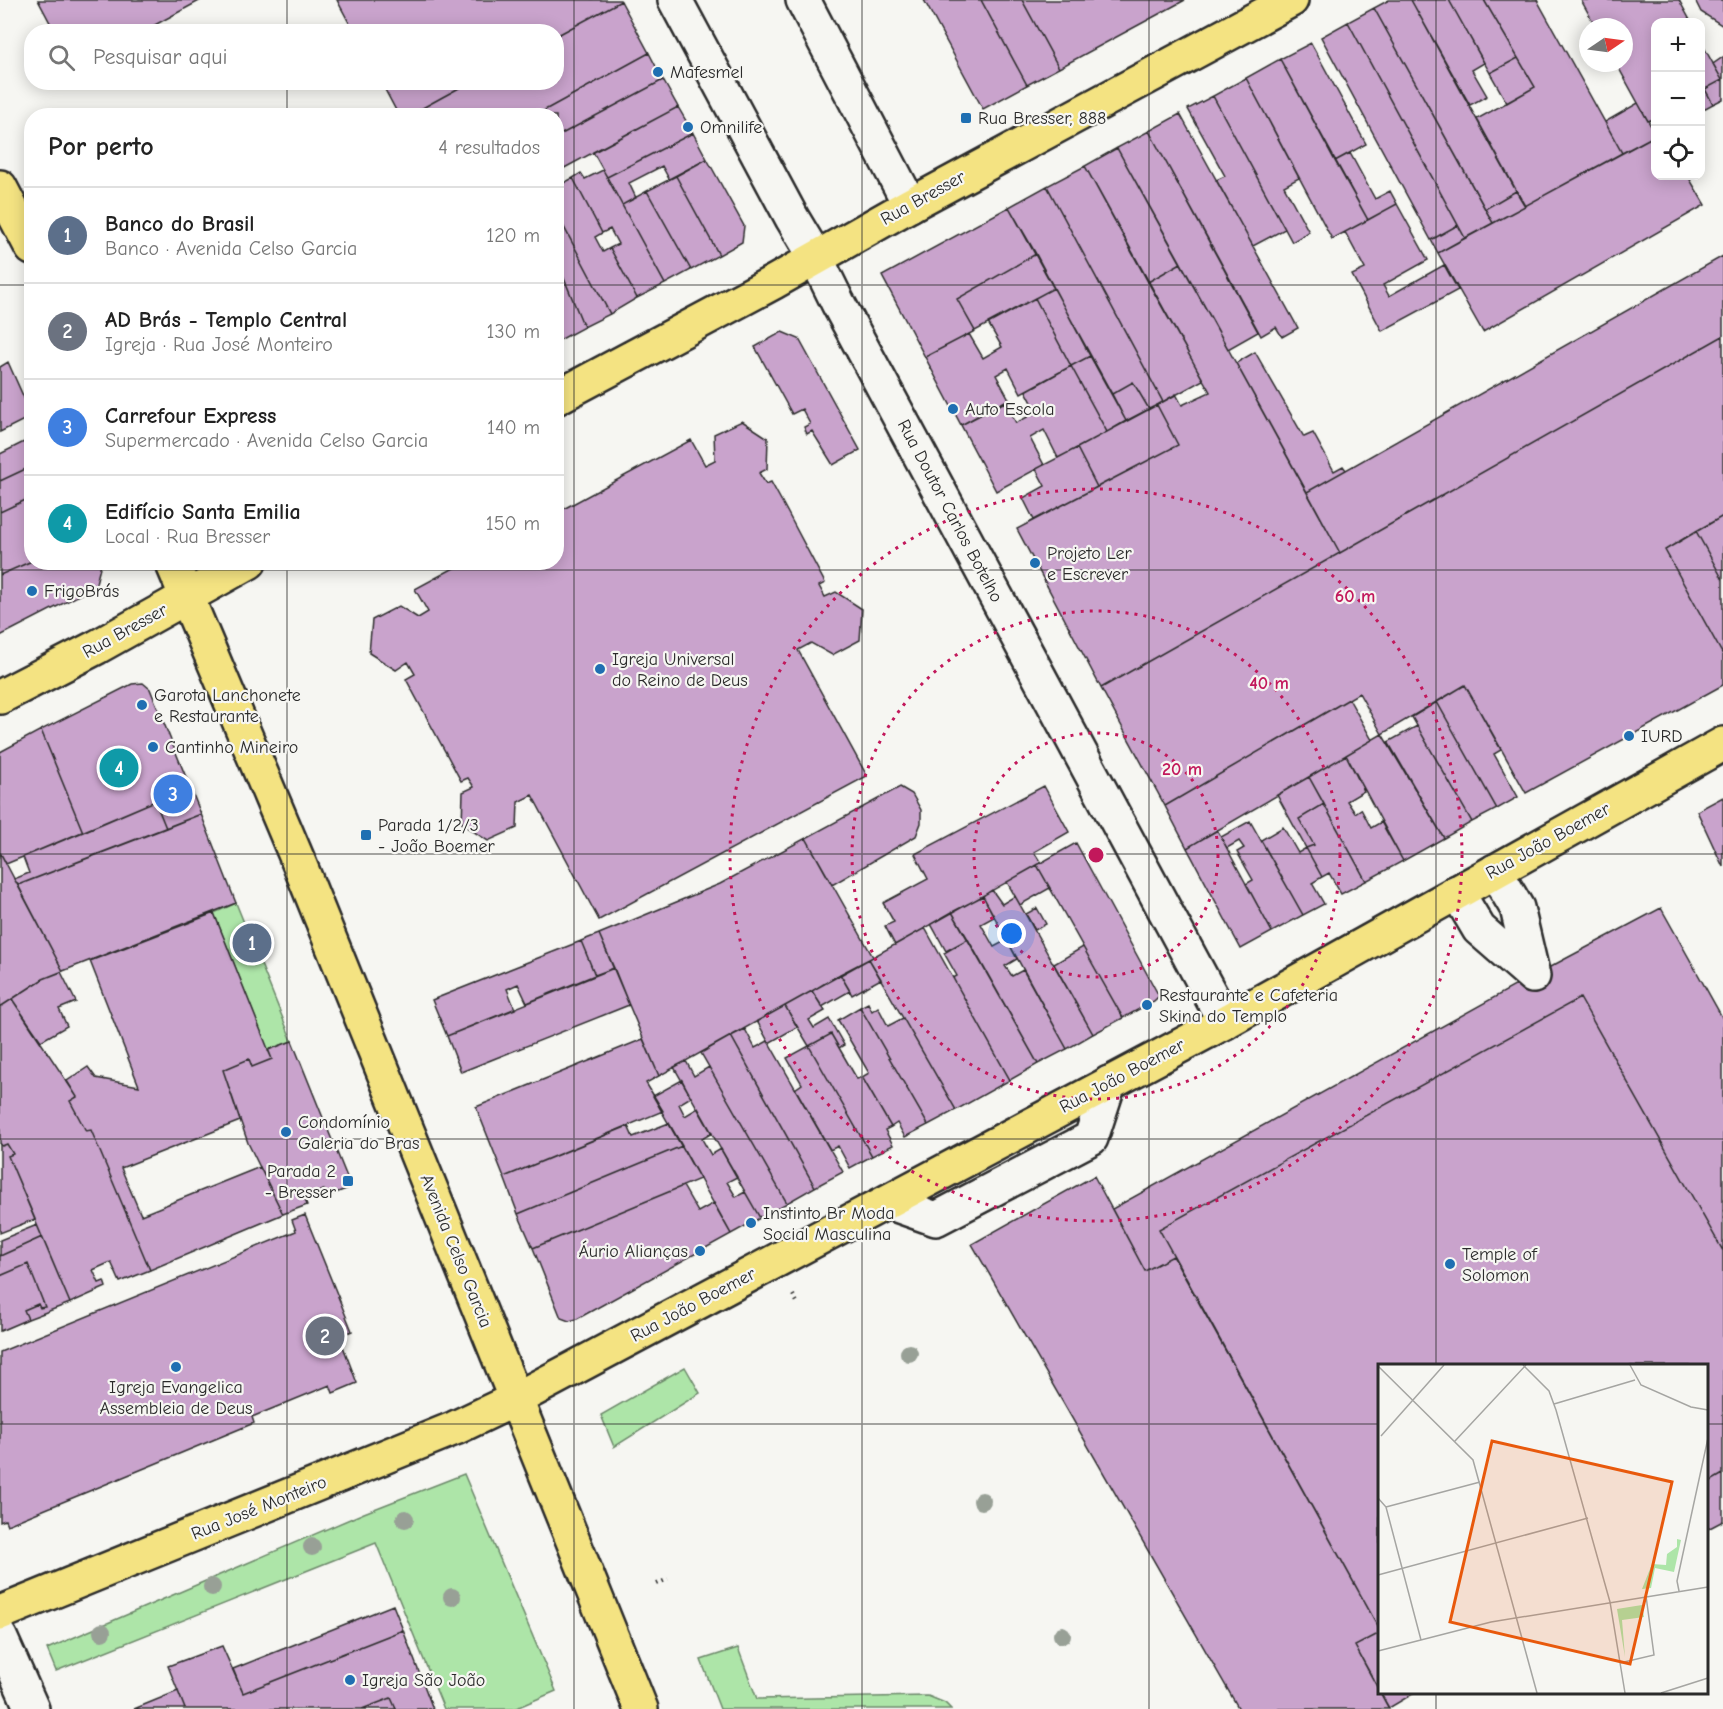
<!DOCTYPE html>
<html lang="pt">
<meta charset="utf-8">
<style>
:root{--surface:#fff;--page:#f6f6f6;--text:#222;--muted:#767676;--line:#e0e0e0;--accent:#ea580c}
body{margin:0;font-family:"Comic Neue",sans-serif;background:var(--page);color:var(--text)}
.controls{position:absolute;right:18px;top:18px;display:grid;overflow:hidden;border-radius:12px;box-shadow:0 3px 15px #0003}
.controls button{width:54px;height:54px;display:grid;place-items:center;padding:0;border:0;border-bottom:2px solid var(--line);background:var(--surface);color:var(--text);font:30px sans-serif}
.compass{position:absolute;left:1579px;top:18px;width:54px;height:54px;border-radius:50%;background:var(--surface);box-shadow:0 3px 15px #0003;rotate:77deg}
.you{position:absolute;left:1012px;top:934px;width:21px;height:21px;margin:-15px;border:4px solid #fff;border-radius:50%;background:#1a73e8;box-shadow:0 0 0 9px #1a73e833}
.badge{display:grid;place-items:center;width:39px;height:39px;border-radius:50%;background:var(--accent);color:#fff;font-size:20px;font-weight:700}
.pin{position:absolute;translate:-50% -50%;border:3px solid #fff;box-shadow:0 2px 6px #0006}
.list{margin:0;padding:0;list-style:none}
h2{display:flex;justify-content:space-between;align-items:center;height:78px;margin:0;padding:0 24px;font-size:26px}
h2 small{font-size:20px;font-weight:400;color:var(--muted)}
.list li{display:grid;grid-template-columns:39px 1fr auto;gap:18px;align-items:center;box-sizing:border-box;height:96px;padding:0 24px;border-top:2px solid var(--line)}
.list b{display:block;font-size:22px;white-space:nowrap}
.list p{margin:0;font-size:20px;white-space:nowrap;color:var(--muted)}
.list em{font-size:20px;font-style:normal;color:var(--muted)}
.icon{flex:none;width:33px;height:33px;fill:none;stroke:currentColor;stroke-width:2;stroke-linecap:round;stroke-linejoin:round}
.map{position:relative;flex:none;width:1723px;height:1709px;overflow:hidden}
.search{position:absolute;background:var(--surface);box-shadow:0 3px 15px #0003;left:24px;top:24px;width:540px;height:66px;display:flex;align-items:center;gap:15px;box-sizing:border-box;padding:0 21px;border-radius:24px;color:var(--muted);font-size:22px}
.panel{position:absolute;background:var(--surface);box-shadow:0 3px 15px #0003;left:24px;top:108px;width:540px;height:462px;border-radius:24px}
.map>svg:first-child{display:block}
.green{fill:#ade5a8;stroke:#6c886a;stroke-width:1.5}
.building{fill:#c9a3cc;stroke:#2b2b2b;stroke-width:1.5}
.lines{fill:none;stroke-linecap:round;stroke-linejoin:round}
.minor-casing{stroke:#2b2b2b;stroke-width:38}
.major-casing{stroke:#2b2b2b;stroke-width:38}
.path{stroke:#2b2b2b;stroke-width:4;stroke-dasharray:1.5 4.5;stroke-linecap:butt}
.minor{stroke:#f6f6f2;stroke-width:33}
.major{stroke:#f4e382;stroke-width:33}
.tree{fill:#98a096}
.grid{fill:none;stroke:#2b2b2b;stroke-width:1.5;stroke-opacity:0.55}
.ring{fill:none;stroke:#c2185b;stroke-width:3;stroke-dasharray:3 6}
.poi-dot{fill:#1f6fb2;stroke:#f6f6f2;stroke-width:2}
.labels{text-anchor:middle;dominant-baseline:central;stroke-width:4.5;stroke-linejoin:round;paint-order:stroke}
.poi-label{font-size:18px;fill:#2b2b2b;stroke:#f6f6f2;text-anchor:start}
.street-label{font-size:18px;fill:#2b2b2b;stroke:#f6f6f2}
.inset-road{fill:none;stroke:#a5a5a2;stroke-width:1.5}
.view{fill:#e8590c;fill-opacity:0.15;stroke:#e8590c;stroke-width:3}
.inset-edge{fill:none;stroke:#2b2b2b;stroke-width:3}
.centre{fill:#c2185b;stroke:#f6f6f2;stroke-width:3}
.ring-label{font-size:18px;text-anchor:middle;font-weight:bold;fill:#c2185b;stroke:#f6f6f2;stroke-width:4.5;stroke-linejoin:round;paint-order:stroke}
</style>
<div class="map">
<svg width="1723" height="1709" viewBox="0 0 1723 1709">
<rect width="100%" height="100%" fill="#f6f6f2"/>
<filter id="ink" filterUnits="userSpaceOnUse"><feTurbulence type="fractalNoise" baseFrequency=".0167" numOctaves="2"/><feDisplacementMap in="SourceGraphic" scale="12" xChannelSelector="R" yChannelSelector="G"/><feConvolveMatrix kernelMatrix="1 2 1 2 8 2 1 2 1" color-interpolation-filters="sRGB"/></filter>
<g filter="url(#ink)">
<!-- green -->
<path class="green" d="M236,903l56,138 -24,9 -54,-137z
M685,1367l15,26 -86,54 -13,-32z
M464,1474l92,217 -42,18h-70l-68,-166 -320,128 -9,-22 317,-136z
M738,1648l19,51 171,-3 17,7 6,6h-231l-19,-49z"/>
<!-- building -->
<path class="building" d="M38,0h163l-59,32h-87z
M337,0h283l1,1 -65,35v-4h-202z
M924,0h57l46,85 -44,24z
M981,0h41l37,68 -32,17z
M1022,0h163l-126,68z
M1389,0h22l105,191 -31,18 -111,-201z
M1411,0h38l35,63 -12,7 15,26 -17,9z
M1449,0h35l34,58 -28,15z
M1484,0h53l85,153 -97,53 -48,-87 58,-32z
M1581,0h98l12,22h-35v96l-8,3 -32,-58h8v-36h-28z
M1695,0h28v26l-22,-14z
M621,1l28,52 -115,63h-126l62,-34h86v-46z
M1374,8l119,215 -28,15 -117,-216z
M1348,22l110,203 -27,15 -110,-203z
M1700,40l22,40 -17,9 8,15 -13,7z
M1311,43l55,101 -31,17 -55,-102z
M649,53l14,27 -107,57v-21h-22z
M1723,57v42l-10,5 -8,-15 17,-9 -9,-16z
M1518,58l17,29 -28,16 -17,-30z
M1280,59l88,161 -36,19 -86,-161z
M1246,78l53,100 -15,8 25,46 -17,10 -79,-146z
M663,80l15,27 -121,65 -1,-35z
M381,82h89l-62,34h-9z
M1213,96l72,133 -32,17 -37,-66 9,-4 -37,-67z
M1638,103l18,32 -34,18 -17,-31z
M678,107l15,26 -86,44 -14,-25z
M1180,114l118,214 -16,9 -6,-10 -15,9 -112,-205z
M1149,131l109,201 -30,17 -111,-201z
M693,133l14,26 -38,20 -7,-13 -33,17 7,15 -14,7 -15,-28z
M1656,135v41h32l17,29 -222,127 -45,-79z
M1117,148l64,115 -33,19 -63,-116z
M1350,153l25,46 15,-8 7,13 -29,16 -33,-59z
M707,159l37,67 -2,16 -23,13 -43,-79z
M1085,166l118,214 -40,22 -116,-216z
M603,170l62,114 -28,14 -27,-50 8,-4 -8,-15 -8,4 -29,-55 8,-5 4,6z
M676,176l43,79 -28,15 -44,-79z
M573,178l29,55 -7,4 8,15 7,-4 27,50 -27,16 -54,-102v-25z
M1047,186l116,216 -14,7 -16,-27 -21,12 -103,-187z
M647,191l44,79 -26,14 -43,-79z
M1516,191l9,15 -32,17 -8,-14z
M1397,204l31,56 -45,25 6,11 55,-31 14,25 -76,41 -30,-56 13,-6 -20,-37z
M1009,207l27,47 -79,45 18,32 -50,26 -43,-81z
M556,212l54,102 -26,13 -28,-68z
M1458,225l7,13 -27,15 -7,-13z
M1036,254l18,34 -79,43 -18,-32z
M1723,256v80l-383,217 -33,-61z
M556,259l28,68 -28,15z
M1181,263l159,290 -239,135 -84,-159 161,-84 -21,-40 19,-11 6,11 28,-13 -62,-110z
M1054,288l36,68 -19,10 -36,-68z
M1035,298l36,68 -50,27 -13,-25 -12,7 13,24 -48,26 -36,-68 44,-23 14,24 19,-11 -14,-24z
M782,332l17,7 61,111 -27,15 -21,-34 -5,3 -3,-7 6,-3 -8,-15 -10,5 -37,-67z
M1723,336v180l-58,34 58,105v30l-197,108 -61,-108 -83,49 -23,-41 -194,113 -64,-118z
M1255,352l49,85 9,-4 21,38 9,-5 3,4 -39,22 -71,-129z
M1090,356l36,65 -19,11 -36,-66z
M8,362l24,54 -32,16v-65z
M1071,366l36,66 -49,26 -14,-28 -14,8 14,27 -48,26 -35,-66 44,-23 11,21 21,-11 -11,-21z
M1133,382l16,27 -23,12 -14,-27z
M1157,405l21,40 -81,42 -20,-39z
M742,421l26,17 -1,31 -8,4 7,11 5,-2 11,20 43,81 -6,3 6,11 11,-5 26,17 -2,31 -28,15 -21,-12 -13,7 69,126 -268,144 -67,-125 -14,7 -1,26 -29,13 -26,-17 1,-32 11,-5 -6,-9 -7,3 -55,-102 9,-5 -7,-12 -12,8 -27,-17 3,-33 27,-14 19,12 10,-6 -13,-23 50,-27h91v-49l135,-73 14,25 10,-5 -1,-26z
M32,438v28l-32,15v-27z
M1077,448l20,39 -63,33 -11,-22 22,-12 -9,-17z
M32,466v31l-32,15v-31z
M32,497v64l-32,14v-63z
M1723,516v64l-27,-49z
M1696,531l27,49v75l-58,-105z
M32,561v1h68l1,2 -6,23 -95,49v-61z
M143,683l7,6 51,125 -35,14 -11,-27 -72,31 -42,-102 91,-46z
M1465,685l36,65 -7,4 24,43 -21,12 -60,-107z
M1349,699l23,41 -185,108 -22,-42z
M1437,702l60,107 -25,13 -60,-105z
M1417,726l55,96 -28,16 -56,-96z
M41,730l42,102 -77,32 -6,-12v-100z
M1382,734l62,104 -41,23 -57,-106z
M1346,755l18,36 -17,10 8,12 6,-4 10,19 10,-6 22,39 -37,20 -57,-104z
M1309,777l15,27 -25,15 15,26 -8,3 -29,-53z
M1044,786l25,46 -35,20 7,11 -146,82 -10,-19 9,-4 -11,-19 45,-24 -13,-25z
M900,787l12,7 9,16v13l-5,13 -84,49 -26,-47z
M1723,797v70l-26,-56z
M155,801l11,27 -148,57 -4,-6 15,-6 -6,-16z
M1324,804l42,77 -25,13 -12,-21 -7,4 -16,-29 8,-3 -15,-26z
M201,814l35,89 -173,68 -45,-86z
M1250,821l53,94 -31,17 -26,-48 7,-4 -16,-28 7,-4 -5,-7 -12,7 -6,-11z
M1283,827l15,26 8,-5 16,29 -10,6 12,21 -21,11 -42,-75z
M1217,830l55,102 -31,17 -54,-101z
M806,838l67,119 -214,119 -60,-142 121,-50z
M1076,843l83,153 -5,5 -31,17 -86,-153z
M0,852l63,119 -20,8 -43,28z
M1037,865l13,23 -30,17 -13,-23z
M992,890l10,14 13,-8 78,138 -26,15 -84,-153z
M983,896l11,21 -13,7 13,23 13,-7 10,19 -12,7 7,10 11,-6 44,79 -29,15 -86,-152z
M1037,908l9,16 -11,6 -9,-16z
M1661,908l62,111v502l-17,9v-164h-326v264l-207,-374 -28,15 -33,-62 421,-233z
M952,912l16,27 -22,12 -15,-27z
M214,913l58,146 -20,8 -3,-8 -26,11 17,51 -119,47 20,47 119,-48 23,47 -133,56 -59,-140 -5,1 -16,-30 7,-4 -10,-16 21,-14 8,11 43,8 -49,-125z
M925,928l85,152 -54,30 -87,-151z
M599,934l15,34 -19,7 -14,-34z
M968,939l70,125 -28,16 -57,-102 4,-2 -13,-23z
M581,941l14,34 -68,28 -9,-19 -11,5 8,20 -68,27 -15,-36z
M1083,947l40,71 -30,16 -39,-70z
M869,959l12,20 -29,16 -12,-21z
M614,968l15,37 -168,67 -14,-36z
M61,972l15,30 -17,7 8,17 -26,15 -29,-42 31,-20z
M840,974l10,17 -28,16 -10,-16z
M812,991l13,20 -16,9 5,8 15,-9 15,26 -5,3 -8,-14 -22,12 -24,-40z
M1580,998l143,253v223l-17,10v-118h-326v264l-221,-401z
M12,999l65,98 -7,4 16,30 5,-1 59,140 -30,12 -9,-20 -18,8 6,13 5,-2 2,6 -36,16 -62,-147 5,-2 -6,-10 -5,2 -2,-3v-136z
M868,1003l4,8 6,-4 10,19 15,-8 53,92 -28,15 -68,-118z
M785,1006l12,21 -28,16 -12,-22z
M860,1007l68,118 -23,12 -8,-14 -6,4 -29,-50 7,-4 -31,-53z
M745,1029l10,19 13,-7 75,131 -28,15 -84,-151z
M831,1034l26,45 5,-2 29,50 -6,3 8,15 -21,11 -63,-110z
M731,1036l84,151 -28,16 -86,-150z
M643,1039l16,37 -13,7 17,28 -159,66 -28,-70z
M292,1041l59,146 -23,9 -4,-6 -20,7 3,8 -24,9 -35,-71 -25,-73 26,-11 3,8 20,-8 -4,-9z
M809,1046l63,110 -22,12 -12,-22 -8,4 -35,-61 7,-5 -15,-26z
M686,1061l8,15 15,-9 78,136 -27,15 -86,-151z
M682,1080l9,17 -12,7 6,12 13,-8 14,25 -10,6 9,16 10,-6 16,28 -10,5 9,15 9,-5 15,26 -29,16 -78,-138z
M669,1123l13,23 -164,68 -14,-37 124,-51 5,11z
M0,1143l2,3 5,-2 6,10 -5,2 27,63 -35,14z
M682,1146l18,33 -167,69 -15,-34z
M1094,1176l51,95 28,-15 207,374v3l-25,13 34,63h-150l-267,-465z
M683,1186l15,26 16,-9 17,31 -154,85 -8,2 -8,-3 -28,-70z
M305,1215l47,116 -13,5 18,47 -24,10 -3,-8 -78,32 2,6 -247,102 -2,-5 -5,2v-170l296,-121 -4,-11z
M37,1225l5,12 -42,19v-16z
M42,1237l28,66 -42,16 -4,-9 14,-6 2,4 5,-1 -17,-43 -28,12v-20z
M28,1264l17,43 -5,1 -2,-4 -14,6 4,9 -28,12v-55z
M393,1605l10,25 -160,63 -10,-24z
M403,1630l30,79h-37l-5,-11 -29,11h-177l-17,-43 54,-20 21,47z
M1380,1633v58l-25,-45z
M178,1691l7,18h-51z
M1380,1692h36l-27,16z
M391,1698l5,11h-34z"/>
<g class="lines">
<!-- minor casing -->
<g class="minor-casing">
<path id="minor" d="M675,0l117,218 24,40 22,45 387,719
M803,0l107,205
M1495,871l22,37 16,68
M1457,892l22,37 54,47
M888,1202l48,17 155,-81 18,-55
M0,1637l32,72"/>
</g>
<!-- major casing -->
<g class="major-casing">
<path id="major" d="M0,187l32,61
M556,398l218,-116 136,-77 381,-205
M172,562l127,301 342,846
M0,697l97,-50 152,-85
M0,1613l455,-185 61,-29 709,-377 498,-278"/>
</g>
<!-- path -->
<path class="path" d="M793,1295l4,7
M657,1584l11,-5"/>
<!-- minor -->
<use href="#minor" class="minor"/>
<!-- major -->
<use href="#major" class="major"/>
</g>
<!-- trees -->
<g class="tree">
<circle cx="909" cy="1353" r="9"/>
<circle cx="982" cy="1501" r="9"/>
<circle cx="405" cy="1519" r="9"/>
<circle cx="312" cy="1547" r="9"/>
<circle cx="212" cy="1587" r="9"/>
<circle cx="452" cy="1597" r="9"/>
<circle cx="102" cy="1632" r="9"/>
<circle cx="1062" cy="1635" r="9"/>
</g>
</g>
<!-- grid -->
<path class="grid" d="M287,0v32M574,0v1709M862,0v1709M1149,0v1709M1436,0v1366M287,82v34M0,285h32M556,285h1167M287,562v1147M0,570h1723M0,854h1723M0,1139h1723M0,1424h1380M1706,1424h17M1436,1692v17"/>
<!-- distance rings -->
<g class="ring">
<circle cx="1096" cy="855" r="122"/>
<circle cx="1096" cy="855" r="244"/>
<circle cx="1096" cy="855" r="366"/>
</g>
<!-- markers -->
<g class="poi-dot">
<circle cx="658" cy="72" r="6"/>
<rect x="960" y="112" width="12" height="12" rx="3"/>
<circle cx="688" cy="127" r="6"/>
<circle cx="953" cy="409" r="6"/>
<circle cx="1035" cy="563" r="6"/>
<circle cx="32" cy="591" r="6"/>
<circle cx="600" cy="669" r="6"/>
<circle cx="142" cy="705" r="6"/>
<circle cx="1629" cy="736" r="6"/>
<circle cx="153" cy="747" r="6"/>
<rect x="360" y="829" width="12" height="12" rx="3"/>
<circle cx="1147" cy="1005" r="6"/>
<circle cx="286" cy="1132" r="6"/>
<rect x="342" y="1175" width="12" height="12" rx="3"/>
<circle cx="751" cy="1223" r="6"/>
<circle cx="700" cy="1251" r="6"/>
<circle cx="1450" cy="1264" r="6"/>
<circle cx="176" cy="1367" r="6"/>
<circle cx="350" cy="1680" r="6"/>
</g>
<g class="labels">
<!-- poi labels -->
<g class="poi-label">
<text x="670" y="72">Mafesmel</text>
<text x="978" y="118">Rua Bresser, 888</text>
<text x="700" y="127">Omnilife</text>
<text x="965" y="409">Auto Escola</text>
<text x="1047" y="553">Projeto Ler<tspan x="1047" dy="21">e Escrever</tspan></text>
<text x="44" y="591">FrigoBrás</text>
<text x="612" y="659">Igreja Universal<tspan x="612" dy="21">do Reino de Deus</tspan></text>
<text x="154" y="695">Garota Lanchonete<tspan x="154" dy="21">e Restaurante</tspan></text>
<text x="1641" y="736">IURD</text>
<text x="165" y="747">Cantinho Mineiro</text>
<text x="378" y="825">Parada 1/2/3<tspan x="378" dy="21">- João Boemer</tspan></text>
<text x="1159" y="995">Restaurante e Cafeteria<tspan x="1159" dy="21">Skina do Templo</tspan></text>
<text x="298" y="1122">Condomínio<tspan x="298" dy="21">Galeria do Bras</tspan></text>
<text x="336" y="1171" text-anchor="end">Parada 2<tspan x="336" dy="21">- Bresser</tspan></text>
<text x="763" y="1213">Instinto Br Moda<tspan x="763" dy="21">Social Masculina</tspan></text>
<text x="688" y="1251" text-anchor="end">Áurio Alianças</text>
<text x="1462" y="1254">Temple of<tspan x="1462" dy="21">Solomon</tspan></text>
<text x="176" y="1387" text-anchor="middle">Igreja Evangelica<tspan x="176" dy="21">Assembleia de Deus</tspan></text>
<text x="362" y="1680">Igreja São João</text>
</g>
<!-- street labels -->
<g class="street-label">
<text transform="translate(923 198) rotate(-29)">Rua Bresser</text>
<text transform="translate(950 511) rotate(62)">Rua Doutor Carlos Botelho</text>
<text transform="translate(125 631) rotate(-29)">Rua Bresser</text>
<text transform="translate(1548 841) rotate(-29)">Rua João Boemer</text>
<text transform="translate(1122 1076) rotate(-28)">Rua João Boemer</text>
<text transform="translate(456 1251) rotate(68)">Avenida Celso Garcia</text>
<text transform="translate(693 1305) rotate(-28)">Rua João Boemer</text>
<text transform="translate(259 1508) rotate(-22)">Rua José Monteiro</text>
</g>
</g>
<!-- overview -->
<g transform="translate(1378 1364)">
<rect width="330" height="330" fill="#f6f6f2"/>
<path d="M299,175l4,1 -7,32 -19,-4 -4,20 -9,1 10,-25 14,1 1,-11 10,-7zM264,241l2,12 -22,3 3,37 -8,-48z" fill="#ade5a8"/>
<path class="inset-road" d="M145,1l26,26 7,19 54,192 15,91M252,1l11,20 50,22 17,3M0,2l95,94 64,233M176,40l81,-24M3,72l63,-71M77,77l71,-76M0,134l8,9 35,133M8,143l94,-25M0,211l210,-57M301,227l-2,-10 31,-143M0,287l113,-29 217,-35M242,299l34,-8 -8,-59M283,329l47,-15"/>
<path class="view" d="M114,77l180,41 -42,182 -180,-42z"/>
<rect width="330" height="330" class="inset-edge"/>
</g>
<circle cx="1096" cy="855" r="9" class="centre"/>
<g class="ring-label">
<text x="1355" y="602">60 m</text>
<text x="1269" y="689">40 m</text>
<text x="1182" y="775">20 m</text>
</g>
</svg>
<div class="controls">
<button>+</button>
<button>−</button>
<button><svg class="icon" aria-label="locate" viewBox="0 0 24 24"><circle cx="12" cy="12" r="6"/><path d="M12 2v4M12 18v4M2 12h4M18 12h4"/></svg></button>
</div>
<svg class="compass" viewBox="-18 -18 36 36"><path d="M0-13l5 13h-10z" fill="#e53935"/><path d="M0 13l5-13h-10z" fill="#767676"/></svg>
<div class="you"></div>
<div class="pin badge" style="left:252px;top:943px;background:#5c6f8a">1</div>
<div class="pin badge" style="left:325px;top:1336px;background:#6b7280">2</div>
<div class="pin badge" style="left:173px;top:794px;background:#3f7fe0">3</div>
<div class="pin badge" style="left:119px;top:768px;background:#0f9aa8">4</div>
<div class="search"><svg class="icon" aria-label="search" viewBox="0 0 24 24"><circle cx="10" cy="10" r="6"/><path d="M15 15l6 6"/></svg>Pesquisar aqui</div>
<section class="panel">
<h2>Por perto<small>4 resultados</small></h2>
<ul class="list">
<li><span class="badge" style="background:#5c6f8a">1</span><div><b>Banco do Brasil</b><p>Banco · Avenida Celso Garcia</p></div><em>120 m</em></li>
<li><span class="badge" style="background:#6b7280">2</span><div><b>AD Brás - Templo Central</b><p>Igreja · Rua José Monteiro</p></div><em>130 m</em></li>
<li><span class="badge" style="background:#3f7fe0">3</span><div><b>Carrefour Express</b><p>Supermercado · Avenida Celso Garcia</p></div><em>140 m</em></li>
<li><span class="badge" style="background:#0f9aa8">4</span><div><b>Edifício Santa Emilia</b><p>Local · Rua Bresser</p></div><em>150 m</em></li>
</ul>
</section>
</div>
